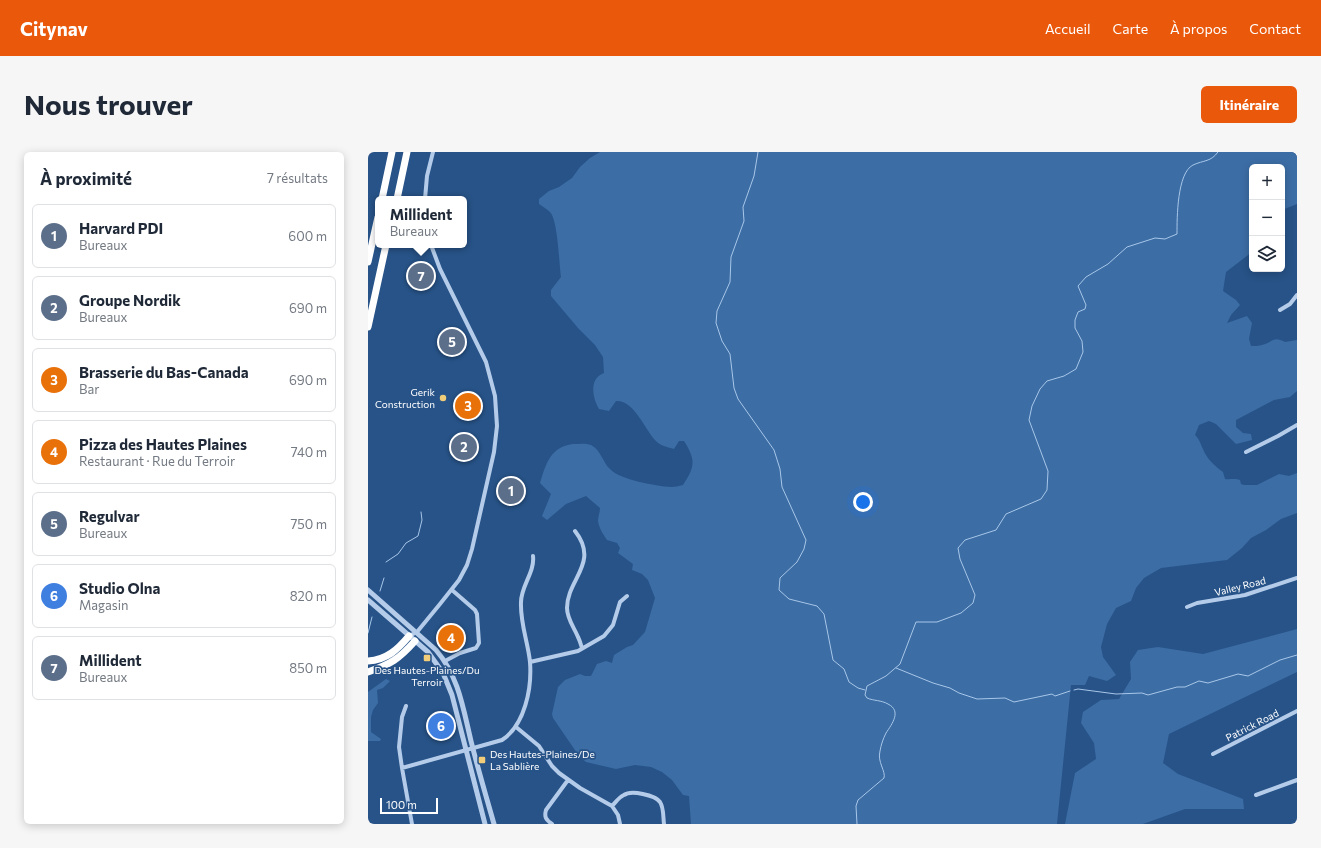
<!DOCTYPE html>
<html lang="fr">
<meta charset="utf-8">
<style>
:root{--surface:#fff;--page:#f6f6f7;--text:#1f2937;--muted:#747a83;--line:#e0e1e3;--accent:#ea580c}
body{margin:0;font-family:Commissioner,sans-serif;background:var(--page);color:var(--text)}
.controls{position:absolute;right:12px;top:12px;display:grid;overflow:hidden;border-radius:6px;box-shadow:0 2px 10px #0003}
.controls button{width:36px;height:36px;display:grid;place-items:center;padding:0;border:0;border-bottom:1px solid var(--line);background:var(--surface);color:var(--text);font:20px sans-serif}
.scale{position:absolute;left:12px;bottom:10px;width:58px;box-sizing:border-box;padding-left:4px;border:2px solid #fff;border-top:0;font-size:11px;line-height:14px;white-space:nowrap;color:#fff;-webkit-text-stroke:3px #275388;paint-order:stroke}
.you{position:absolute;left:495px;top:350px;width:14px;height:14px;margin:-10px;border:3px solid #fff;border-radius:50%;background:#1a73e8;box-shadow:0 0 0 6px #1a73e833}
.badge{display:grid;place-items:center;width:26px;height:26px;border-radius:50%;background:var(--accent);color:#fff;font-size:13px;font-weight:700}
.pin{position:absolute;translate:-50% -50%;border:2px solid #fff;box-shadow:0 1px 4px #0006}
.popup{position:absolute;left:7px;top:44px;width:92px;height:52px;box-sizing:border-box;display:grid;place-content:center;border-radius:6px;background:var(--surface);filter:drop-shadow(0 1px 3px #0005);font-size:13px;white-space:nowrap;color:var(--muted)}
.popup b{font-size:15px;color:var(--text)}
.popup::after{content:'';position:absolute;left:50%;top:100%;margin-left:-8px;border:8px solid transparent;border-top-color:var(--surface)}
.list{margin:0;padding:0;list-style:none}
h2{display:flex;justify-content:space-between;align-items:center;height:52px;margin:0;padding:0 16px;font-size:17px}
h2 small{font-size:13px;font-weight:400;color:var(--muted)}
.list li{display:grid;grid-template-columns:26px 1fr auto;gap:12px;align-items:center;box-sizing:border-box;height:64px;margin:0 8px 8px;padding:0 8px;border:1px solid var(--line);border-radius:6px}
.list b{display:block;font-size:15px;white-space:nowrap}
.list p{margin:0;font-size:13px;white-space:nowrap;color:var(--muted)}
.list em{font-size:13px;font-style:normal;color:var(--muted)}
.icon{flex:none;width:22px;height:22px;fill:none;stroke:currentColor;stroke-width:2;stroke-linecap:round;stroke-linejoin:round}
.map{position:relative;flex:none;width:929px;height:672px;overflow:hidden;border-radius:6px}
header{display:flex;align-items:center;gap:24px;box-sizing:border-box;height:56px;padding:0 20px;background:var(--accent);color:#fff}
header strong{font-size:19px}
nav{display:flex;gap:22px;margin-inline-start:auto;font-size:14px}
.intro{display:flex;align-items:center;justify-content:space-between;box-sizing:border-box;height:96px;padding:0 24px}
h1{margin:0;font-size:28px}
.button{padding:10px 18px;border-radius:6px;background:var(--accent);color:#fff;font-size:14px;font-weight:700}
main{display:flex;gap:24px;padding:0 24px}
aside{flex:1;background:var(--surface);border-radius:6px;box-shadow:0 2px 10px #0003}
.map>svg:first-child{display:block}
.green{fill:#3c6da5}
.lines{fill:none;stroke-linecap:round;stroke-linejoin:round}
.stream{stroke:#a8c7e9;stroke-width:1}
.minor{stroke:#b4cce9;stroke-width:4}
.tertiary{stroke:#b4cce9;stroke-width:5}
.motorway{stroke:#fff;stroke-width:7}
.poi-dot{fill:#f1cd79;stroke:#275388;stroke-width:1.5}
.labels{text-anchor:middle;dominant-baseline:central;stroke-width:3.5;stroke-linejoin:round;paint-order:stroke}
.poi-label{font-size:10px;fill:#fff;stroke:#275388;text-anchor:end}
.street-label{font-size:10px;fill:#fff;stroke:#275388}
</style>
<header>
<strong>Citynav</strong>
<nav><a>Accueil</a><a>Carte</a><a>À propos</a><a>Contact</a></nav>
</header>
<div class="intro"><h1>Nous trouver</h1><a class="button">Itinéraire</a></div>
<main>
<aside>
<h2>À proximité<small>7 résultats</small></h2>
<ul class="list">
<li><span class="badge" style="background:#5c6f8a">1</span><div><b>Harvard PDI</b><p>Bureaux</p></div><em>600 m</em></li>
<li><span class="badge" style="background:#5c6f8a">2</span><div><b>Groupe Nordik</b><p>Bureaux</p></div><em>690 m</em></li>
<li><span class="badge" style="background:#e8710a">3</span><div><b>Brasserie du Bas-Canada</b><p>Bar</p></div><em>690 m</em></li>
<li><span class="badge" style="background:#e8710a">4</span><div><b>Pizza des Hautes Plaines</b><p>Restaurant · Rue du Terroir</p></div><em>740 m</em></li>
<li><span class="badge" style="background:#5c6f8a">5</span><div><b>Regulvar</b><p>Bureaux</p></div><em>750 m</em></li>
<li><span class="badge" style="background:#3f7fe0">6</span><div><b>Studio Olna</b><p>Magasin</p></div><em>820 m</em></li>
<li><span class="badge" style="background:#5c6f8a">7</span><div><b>Millident</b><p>Bureaux</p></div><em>850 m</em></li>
</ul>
</aside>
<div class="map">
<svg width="929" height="672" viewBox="0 0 929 672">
<rect width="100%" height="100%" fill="#275388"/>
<!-- green -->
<path class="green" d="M232,0h697v52l-15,6v-43h-30v85l-26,20 -3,19 13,9 4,5 -9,10 -4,8 20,-7 5,7 -3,16 2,7c4,0 8,0 11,-1 10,-2 11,-10 23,-3l12,-2v51l-7,6 -16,3 -38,20v7l7,6 8,1 1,6 -16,4 -20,-20 -7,-3 -10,4 -4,10c5,5 5,8 8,14 3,9 12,17 20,23l2,7c5,1 9,-1 15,1l1,4 3,1h13l22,-11 10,2 8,-3v40l-16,6 -15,11 -15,8 -9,10 -15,12 -66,8 -17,10 -8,10 -5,13 -15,7 -9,16 -6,23 2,10 13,18 -9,6 -18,-5 -4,9h-14l-14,139h-366l-2,-28 -6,-1 -11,-15 -10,-8 -11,-5 -16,-2 -19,4 -30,-7 -7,-6 -26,-38 -1,-4 6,-27 7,-7 15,-6 5,2h6l6,-12 9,-3 6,2 2,-8 13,-8 6,-2 12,-13 10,-34 -7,-18 -6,-6 -10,-4 1,-6 -15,-11 2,-5 -3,-5 -10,-3c-4,-6 -8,-12 -9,-19 0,-4 2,-9 2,-13l-14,-12 -20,8 -19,16 -5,-4 9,-22 -11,-11c6,-19 10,-36 33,-39 6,0 12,-1 18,1 10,5 12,18 19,24 10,11 46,17 61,18 4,0 8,-1 12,-2 12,-18 13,-25 1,-44h-5l-5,8c-6,-2 -13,-3 -17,-7 -12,-11 -22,-42 -41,-41l-7,10 -10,-2c-7,-12 -10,-31 5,-36l-1,-16 -8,-12 -17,-17 -27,-32v-6l10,-13c-2,-13 -3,-57 -11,-65 -3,-3 -7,-5 -11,-8v-5l10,-8 10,-4 13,-9 8,-11 10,-9z
M929,477v43l-128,62 -6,29 15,11 65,25 1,10h-59l-42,15h-78l10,-51 21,-14 -2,-16 -13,-20 2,-11 18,-12 18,-1 12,-20 -1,-17 8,-12 20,-3 45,7z
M18,527l4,2 -7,7 -6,2 1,13 -5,7 -2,7v15l10,7 -1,2h-12v-49z"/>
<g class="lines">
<!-- stream -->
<path class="stream" d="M390,0l-4,24 -11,31 1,14 -13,36 -1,25 -13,29 -1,12 6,18 8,13 4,34 4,11 36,51 6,19 2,18 24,53 -2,9 -7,13 -17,16 -1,12 10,9 28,7 7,8 9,46 11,9 5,13 9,6 7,2
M18,410l12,-8 8,-11 12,-7 4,-16 -1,-8
M12,439l4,-13
M0,481l4,-16
M528,516l37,15 17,5 9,5 18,6 28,-1 9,4 38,-8 3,2 15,-5
M706,538l4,-1 38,5 26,-1 6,2 29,-8h8l14,-6 9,2 30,-9 10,2 32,-16 17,-5
M489,672l-1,-18 2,-6 26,-22c2,-7 -7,-16 -4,-27 1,-6 3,-12 6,-18 6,-9 16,-22 2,-29 -7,-4 -14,-3 -21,-6l-2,-3 2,-9 19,-10 14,-12 16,-42h21l24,-9 12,-10 2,-8 -15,-36 -2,-11 7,-8 31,-10 10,-16 35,-15 6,-9 1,-19 -19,-51 3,-14 8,-17 7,-8 17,-5 12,-7 7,-17 -1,-11 -7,-13v-8l3,-8 7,-3 1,-4 -8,-19 8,-9 22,-13 19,-17 28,-9 10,1 12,-5c0,-16 0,-61 16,-69 11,-5 18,-3 25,-13"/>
<!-- minor -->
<path class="minor" d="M57,47l2,-23 6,-24
M912,158l10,-6 7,-9
M878,300l32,-16 19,-11
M207,379c25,32 -8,48 -8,77 0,11 7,19 11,29 2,4 3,8 4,11
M819,455l10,-4 48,-8 52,-17
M41,484l8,-4 23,-28 19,-24 8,-15 5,-16 22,-97 3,-26 -2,-30 -9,-34 -46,-93 -9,-24
M77,509l15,-8 16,-5 3,-5 -2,-29 -2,-4 -23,-20
M162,510l48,-11 26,-15 9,-11 7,-23 7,-6
M148,575l23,19 13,20 7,7 21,15 32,18 6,9 2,9
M845,602l84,-43
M34,616l-3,-21 3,-30 4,-11
M888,643l41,-15
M244,654c4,-4 7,-9 12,-11 7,-5 31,0 36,7 4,6 3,15 4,22
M44,672l-10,-56 100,-28c23,-15 30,-52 28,-78 -2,-20 -10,-39 -9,-60 0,-16 14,-30 12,-46
M184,672c-6,-4 -8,-7 -6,-14l22,-30"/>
<!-- tertiary -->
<path class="tertiary" d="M0,438l68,60c23,27 27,58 35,91 7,28 15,55 23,83
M0,448l60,52 15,21 9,22 33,129"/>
<!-- motorway -->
<path class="motorway" d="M14,47l10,-47
M29,47l10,-47
M0,110l10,-45
M0,175l18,-82
M0,509c19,-1 30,-12 41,-25
M0,520c23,-8 31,-13 47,-31"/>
</g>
<!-- markers -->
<g class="poi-dot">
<circle cx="75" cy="246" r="4"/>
<rect x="55" y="502" width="8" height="8" rx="2"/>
<rect x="110" y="604" width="8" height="8" rx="2"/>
</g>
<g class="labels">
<!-- poi labels -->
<g class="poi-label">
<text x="67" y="240">Gerik<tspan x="67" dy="12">Construction</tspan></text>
<text x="59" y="518" text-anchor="middle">Des Hautes-Plaines/Du<tspan x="59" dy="12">Terroir</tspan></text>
<text x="122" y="602" text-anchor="start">Des Hautes-Plaines/De<tspan x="122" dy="12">La Sablière</tspan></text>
</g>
<!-- street labels -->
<g class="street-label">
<text transform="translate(872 434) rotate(-14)">Valley Road</text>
<text transform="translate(884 573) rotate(-27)">Patrick Road</text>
</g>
</g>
</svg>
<div class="controls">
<button>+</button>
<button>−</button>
<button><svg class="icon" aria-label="layers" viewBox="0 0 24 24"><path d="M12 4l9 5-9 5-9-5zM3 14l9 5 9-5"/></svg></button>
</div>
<div class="scale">100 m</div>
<div class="you"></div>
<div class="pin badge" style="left:143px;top:339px;background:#5c6f8a">1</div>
<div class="pin badge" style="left:96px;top:295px;background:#5c6f8a">2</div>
<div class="pin badge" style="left:100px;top:254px;background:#e8710a">3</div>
<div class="pin badge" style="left:83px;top:486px;background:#e8710a">4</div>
<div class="pin badge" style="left:84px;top:190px;background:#5c6f8a">5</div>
<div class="pin badge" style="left:73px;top:574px;background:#3f7fe0">6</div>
<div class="pin badge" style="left:53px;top:124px;background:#5c6f8a">7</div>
<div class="popup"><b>Millident</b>Bureaux</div>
</div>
</main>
